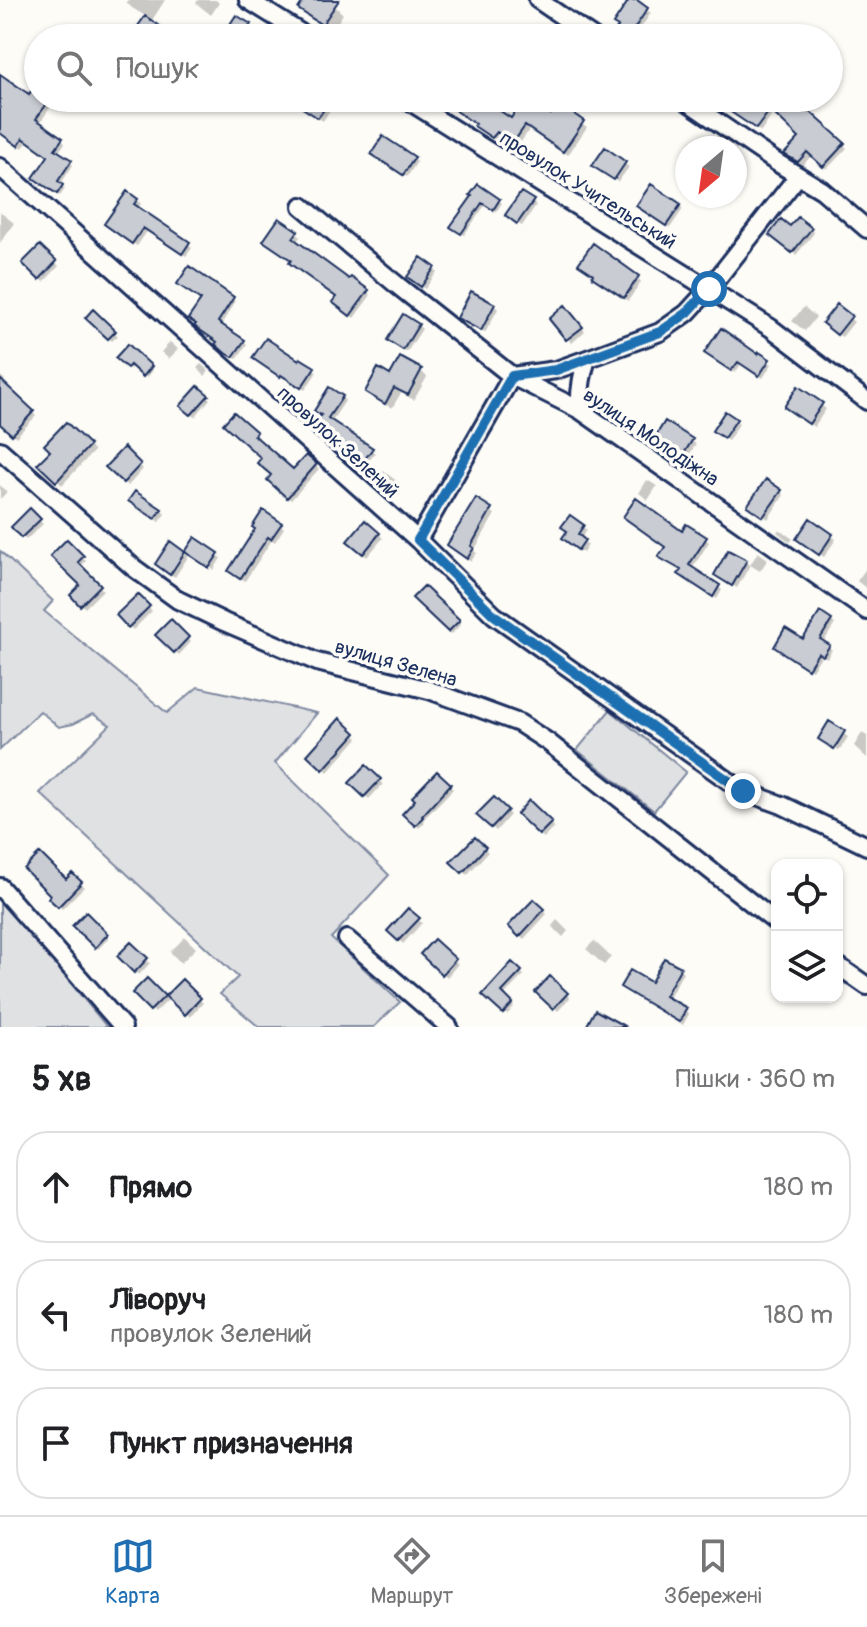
<!DOCTYPE html>
<html lang="uk">
<meta charset="utf-8">
<style>
:root{--surface:#fff;--page:#f2f2f2;--text:#202124;--muted:#757577;--line:#e0e0e0;--accent:#1f6fb2}
body{margin:0;font-family:Pangolin,sans-serif;background:var(--page);color:var(--text)}
.controls{position:absolute;right:24px;bottom:24px;display:grid;overflow:hidden;border-radius:16px;box-shadow:0 2px 6px #0004}
.controls button{width:72px;height:72px;display:grid;place-items:center;padding:0;border:0;border-bottom:2px solid var(--line);background:var(--surface);color:var(--text);font:40px sans-serif}
.compass{position:absolute;left:675px;top:136px;width:72px;height:72px;border-radius:50%;background:var(--surface);box-shadow:0 2px 6px #0004;rotate:209deg}
.stop{position:absolute;width:24px;height:24px;margin:-18px;border:6px solid #1f6fb2;border-radius:50%;background:#fff}
.stop.end{background:#1f6fb2;border-color:#fff;box-shadow:0 2px 8px #0008}
.list{margin:0;padding:0;list-style:none}
h2{display:flex;justify-content:space-between;align-items:center;height:104px;margin:0;padding:0 32px;font-size:34px}
h2 small{font-size:26px;font-weight:400;color:var(--muted)}
.list li{display:grid;grid-template-columns:52px 1fr auto;gap:24px;align-items:center;box-sizing:border-box;height:112px;margin:0 16px 16px;padding:0 16px;border:2px solid var(--line);border-radius:32px}
.list b{display:block;font-size:30px;white-space:nowrap}
.list p{margin:0;font-size:26px;white-space:nowrap;color:var(--muted)}
.list em{font-size:26px;font-style:normal;color:var(--muted)}
.icon{flex:none;width:44px;height:44px;fill:none;stroke:currentColor;stroke-width:2;stroke-linecap:round;stroke-linejoin:round}
.map{position:relative;flex:none;width:867px;height:1027px;overflow:hidden}
.search{position:absolute;background:var(--surface);box-shadow:0 2px 6px #0004;left:24px;right:24px;top:24px;height:88px;display:flex;align-items:center;gap:20px;box-sizing:border-box;padding:0 28px;border-radius:44px;color:var(--muted);font-size:30px}
.sheet{height:488px;background:var(--surface)}
nav{display:flex;justify-content:space-around;align-items:center;box-sizing:border-box;height:112px;border-top:2px solid var(--line);background:var(--surface);font-size:22px;color:var(--muted)}
nav a{display:grid;justify-items:center;gap:4px}
nav .on{color:var(--accent)}
.map>svg:first-child{display:block}
.green{fill:#e0e1e3;stroke:#7e88a0;stroke-width:2}
.shadow{fill:#0003}
.building{fill:#c9ccd3;stroke:#1b2f5e;stroke-width:2}
.lines{fill:none;stroke-linecap:round;stroke-linejoin:round}
.minor-casing{stroke:#1b2f5e;stroke-width:22}
.minor{stroke:#fdfcf7;stroke-width:16}
.route{stroke:#1f6fb2;stroke-width:10}
.labels{text-anchor:middle;dominant-baseline:central;stroke-width:7;stroke-linejoin:round;paint-order:stroke}
.street-label{font-size:20px;fill:#1b2f5e;stroke:#fdfcf7}
</style>
<div class="map">
<svg width="867" height="1027" viewBox="0 0 867 1027">
<rect width="100%" height="100%" fill="#fdfcf7"/>
<filter id="ink" filterUnits="userSpaceOnUse"><feTurbulence type="fractalNoise" baseFrequency=".0125" numOctaves="2"/><feDisplacementMap in="SourceGraphic" scale="16" xChannelSelector="R" yChannelSelector="G"/><feConvolveMatrix kernelMatrix="1 2 1 2 8 2 1 2 1" color-interpolation-filters="sRGB"/></filter>
<g filter="url(#ink)">
<!-- green -->
<path class="green" d="M0,551l53,50 -9,10 123,102 31,-26 119,26 -42,50 114,112 -58,63 69,64 -26,25h-115l-39,-33 18,-17 -198,-184 70,-68 -17,-11 -20,10 -14,3 -19,-16 -40,39z
M610,710l76,62 -32,39 -77,-61z
M0,898l107,129h-107z"/>
<!-- shadow -->
<path class="shadow" d="M128,0h37l-14,22 23,16h-18l-9,-21 -15,-9 -6,-6z
M198,0h18l3,3 -8,12 -15,-12z
M297,0h32l14,14 -12,18 -23,-15 -8,-8 3,-5z
M631,0l20,13 -17,25h-21z
M250,26l3,4 -5,8h-25z
M190,30l12,8h-16z
M38,85v13l18,1 -33,49 -13,-9 -10,-27 30,-15z
M300,98h38l-15,23 -23,-15z
M439,98h38l34,23 40,-4 8,-11 28,21 -19,28 -38,-26 -12,17 -16,-11 -4,6 -17,-11 -4,-6z
M711,98h90l-4,4 50,46 -20,21 -15,-14 -9,10 -13,-8 12,-19 -28,-26 -13,20z
M48,130l17,13 -7,10 15,12 -13,20 5,4 -5,7 -21,-15 12,-25z
M605,150l24,17 -11,15 -20,-13z
M378,157l36,2 3,3 -10,15z
M478,187l24,16 -6,9 -10,-8 -22,31 -8,-5z
M713,196h19v1l-5,8z
M137,200l4,4 -4,5 55,39 -6,8 -38,-26 -11,16 -27,-19z
M532,201l4,4 -14,21 -11,-7z
M680,206l3,3 -13,19 -27,-19z
M0,212l14,11 -14,20z
M791,229h20l3,4 -18,22 -21,-17z
M297,233l3,4 -4,5 75,53 -17,23 -16,-12v-8l-45,-37 -24,-17z
M40,248l19,18 -15,16 -19,-19z
M434,268l3,4 -12,17 -12,-8z
M638,278l3,4 -13,19 -30,-21z
M232,298l3,4 -14,24 26,18 -10,15 -16,-12 -18,-46z
M494,305l4,4 -13,24 -26,-15z
M804,307l12,10 -11,14 -13,-10z
M837,307l17,15 -12,15 -14,-10z
M565,308l20,23 -13,12 -21,-24z
M93,312l25,24 -6,5 -24,-23z
M418,325l4,4 -15,23 -14,-9z
M170,342l8,7 -9,10 -8,-7z
M128,347l25,23 -6,8 -14,-12 -3,3 -12,-11z
M710,356h49l13,8 -9,14 -21,-15 -7,10z
M301,360l16,12 -12,18 -20,-14 -1,3 -26,-18z
M201,364l8,7 -4,5 -8,-8z
M421,371l6,6 -13,23 -13,-7 -9,15 -19,-10 -6,-6z
M0,376l5,4 -3,3 34,33 -20,21 -16,-16z
M198,388l12,11 -15,18 -12,-11z
M799,389l27,20 -12,18 -24,-17z
M342,397l3,4 -14,21 44,31 -9,12 -34,-22 -2,2 -19,-18z
M235,415l24,22 -3,3 37,32 13,-15 13,12 -28,31 -22,-20 4,-5z
M736,421l3,3 -11,17 -10,-7z
M665,424l31,20 -13,21 -27,-16z
M66,425l28,26 -32,34 -22,-21 13,-13z
M124,450l19,19 -15,17 -20,-19z
M382,470l16,12 -7,10 -16,-12z
M647,480l10,6 -9,14 -9,-7z
M0,485l7,7 -7,7z
M780,491l4,4 -16,24 -14,-10z
M476,501l19,13 -21,37 3,2 -6,8 -18,-13z
M134,505l27,5 4,4 -5,8z
M30,511l13,13 -17,16 -13,-13z
M571,518l16,12 -7,9 8,6 -5,8 -15,-11z
M811,521l25,18 -12,18 -21,-14z
M365,523l18,15 -16,19 -17,-16z
M281,525l3,3 -9,14 -3,-2 -27,41 -15,-11z
M779,529l14,10 -3,3 -13,-10z
M683,534l22,5 4,3 -17,27 30,21 -5,9 -33,-22z
M196,540l25,18 -7,12 -24,-16 -15,23 -14,-9 9,-24 16,11z
M67,542l19,19 -6,6 23,23 -18,18 -12,-13 10,-10z
M729,552l21,13 8,-13 10,7 -8,12 -10,-6 -13,23 -17,-10z
M867,567v22l-10,-8z
M424,589l37,35 -9,10 -37,-36z
M138,596l14,15 -19,19 -14,-15z
M831,621l4,3 -12,19 9,7 -5,8 -5,-3 -10,15 -33,-20 25,-8z
M171,622l20,20 -12,13 -21,-20z
M340,721l18,17 -30,34 -19,-17z
M830,724l18,13 -9,14 -14,-9z
M862,733l5,3v22l-13,-12z
M366,768l17,16 -14,15 -17,-16z
M437,773l16,16 -30,31 2,2 -6,6 -14,-14z
M494,799l16,16 -14,16 -17,-16z
M529,803l25,24 -10,11 -25,-24z
M475,839l13,13 -21,23 -14,-13z
M72,876l12,11 -22,22 -11,-11z
M534,902l13,12 -23,25 -13,-13z
M408,911l14,12 -19,21 -13,-13z
M86,914l23,24 -11,11 -23,-23z
M557,920l11,11 -5,6 -11,-11z
M185,937l11,11 -15,15 -11,-11z
M594,941l17,16 -7,8 -18,-16z
M434,942l24,22 -11,13 -24,-23z
M131,945l19,18 -11,12 -19,-19z
M513,965l11,10 -21,21 11,11 -7,8 -22,-21z
M679,969l4,3 -15,28 21,14 -6,11 -61,-38 30,-3z
M550,979l20,19 -12,13 -20,-19z
M147,981l18,18 17,-17 21,21 -13,14 -20,-19 -15,15 -20,-20z"/>
<!-- building -->
<path class="building" d="M304,0h35l-17,25 -24,-16z
M629,0h8l11,8 -20,30h-18l8,-11 -5,-3z
M236,15l15,9 -9,14h-21z
M145,16l33,22h-22l-18,-12z
M0,74l29,20 9,-13v17h13l-15,21 27,19 -8,11 17,11 -14,21 5,4 -6,9 -24,-16 15,-22 -25,-18 -5,8 -18,-13z
M287,98h45l-14,20z
M438,98h43l30,20 13,-20h3l24,16 7,-11 26,18 -21,31 -38,-26 -12,17 -16,-11 -5,6 -18,-12 1,-2z
M710,98h85l50,45 -22,24 -16,-15 -9,10 -14,-8 15,-16 -29,-28 -14,19z
M383,136l32,21 -12,18 -32,-21z
M605,147l21,15 -12,18 -22,-14z
M478,184l22,15 -7,11 -11,-7 -21,31 -11,-7 22,-31 -2,-1z
M651,184l30,20 -15,22 -30,-20z
M127,191l11,8 -4,5 56,38 -8,12 -39,-26 -11,16 -28,-20z
M521,192l13,8 -17,24 -12,-9z
M798,217l14,11 -20,25 -23,-18 12,-16 9,7z
M279,218l19,13 -5,7 56,41 2,-2 18,13 -19,26 -18,-14 4,-5 -47,-34 2,-3 -28,-19z
M593,243l46,33 -15,22 -32,-21 1,-3 -15,-10z
M40,245l17,16 -18,19 -17,-17z
M421,257l14,10 -14,20 -14,-10z
M189,266l45,31 -16,25 27,18 -12,17 -9,-5 -9,-8 2,-2 -17,-12 -6,-4 2,-2 -8,-5 13,-19 -24,-16z
M471,291l24,13 -14,27 -24,-13z
M837,304l15,12 -15,19 -15,-12z
M565,305l18,22 -17,13 -17,-21z
M93,309l23,22 -8,8 -23,-21z
M403,314l16,10 -16,26 -16,-10z
M721,328l37,26 1,-2 11,7 -11,17 -21,-14 -7,9 -27,-18z
M266,338l33,22 1,-2 15,9 -14,21 -20,-13 -1,2 -28,-19z
M128,344l24,22 -9,11 -13,-12 -3,3 -12,-10z
M400,357l22,12 -14,26 -14,-7 -9,16 -20,-12 13,-24 12,7z
M0,379l34,32 -22,24 -12,-11z
M198,386l11,9 -18,20 -11,-9z
M798,386l25,17 -14,21 -25,-17z
M329,387l14,9 -15,22 45,30 -11,15 -34,-22 -2,2 -18,-16 13,-12 -7,-4z
M725,411l12,8 -13,19 -12,-7z
M234,412l23,20 -3,3 39,34 13,-14 11,9 -30,34 -20,-18 4,-5 -14,-12 4,-5 -38,-34z
M665,421l28,18 -15,24 -28,-18z
M66,422l24,23 -34,37 -19,-18 13,-13 -6,-6z
M124,447l17,17 -18,19 -18,-16z
M766,479l16,11 -19,27 -16,-11z
M135,491l27,18 -7,10 -27,-18z
M476,498l16,10 -21,38 3,2 -7,11 -20,-14z
M636,498l46,33 4,-7 21,13 -18,28 31,20 -7,12 -35,-23 3,-4 -23,-13 7,-10 -42,-30z
M30,508l11,11 -20,19 -10,-11z
M263,510l19,13 -11,16 -3,-2 -28,42 -12,-8 27,-42 -3,-2z
M570,515l14,10 -6,9 7,6 -7,10 -16,-12 5,-7 -6,-4z
M810,518l23,16 -14,21 -23,-16z
M365,520l15,13 -17,21 -16,-13z
M195,537l24,16 -10,15 -24,-16z
M67,539l17,17 -6,6 23,23 -21,21 -10,-11 10,-10 -30,-29z
M170,541l15,11 -15,23 -15,-11z
M728,550l19,10 -15,26 -18,-11z
M424,586l36,34 -12,12 -36,-34z
M138,594l12,12 -22,22 -12,-13z
M820,612l12,8 -12,19 10,6 -7,11 -5,-3 -10,16 -34,-22 11,-19 18,11z
M171,619l18,18 -15,16 -19,-18z
M340,718l16,15 -33,37 -16,-15z
M829,721l16,10 -11,18 -16,-10z
M366,765l15,14 -17,18 -15,-14z
M437,771l14,13 -29,32 1,1 -8,9 -13,-12 13,-14 -3,-3z
M494,797l14,13 -17,18 -15,-13z
M529,800l23,22 -13,13 -22,-21z
M475,837l11,10 -24,26 -12,-11z
M40,853l26,26 6,-6 10,9 -24,25 -10,-9 2,-3 -26,-26z
M534,899l11,10 -26,28 -11,-11z
M408,908l12,10 -22,23 -11,-10z
M86,912l22,22 -13,14 -23,-22z
M434,939l22,20 -14,16 -22,-21z
M131,942l17,16 -14,15 -17,-17z
M664,958l17,9 -16,29 22,12 -8,14 -59,-35 10,-17 21,12z
M512,962l10,9 -20,21 11,11 -10,11 -21,-19z
M550,976l18,17 -15,16 -18,-17z
M147,978l18,18 -15,15 -18,-18z
M182,979l19,19 -16,17 -20,-19z
M595,1010l31,17h-40z"/>
<g class="lines">
<!-- minor casing -->
<g class="minor-casing">
<path id="minor" d="M248,0l61,38
M538,0l56,38
M404,98l367,230 96,73
M682,98l94,64 46,28 45,39
M0,167l418,373 76,75 249,176 39,14 85,41
M302,206l95,79 115,91 68,34 287,201
M580,410c-1,-18 1,-33 7,-51
M0,450l134,118 44,32 46,22 93,40 112,28 90,33 29,19 229,181
M418,540l94,-164 44,-6 31,-11 73,-27 27,-19 22,-24 89,-113
M0,887l123,140
M347,939l102,88
M837,965l30,21"/>
</g>
<!-- minor -->
<use href="#minor" class="minor"/>
</g>
</g>
<g class="lines" filter="url(#ink)">
<!-- route -->
<path class="route" d="M709,289l-22,24 -27,19 -104,38 -44,6 -94,164 76,75 249,176"/>
</g>
<g class="labels">
<!-- street labels -->
<g class="street-label">
<text transform="translate(588 190) rotate(32)">провулок Учительський</text>
<text transform="translate(651 437) rotate(34)">вулиця Молодіжна</text>
<text transform="translate(338 442) rotate(42)">провулок Зелений</text>
<text transform="translate(396 663) rotate(16)">вулиця Зелена</text>
</g>
</g>
</svg>
<div class="controls">
<button><svg class="icon" aria-label="locate" viewBox="0 0 24 24"><circle cx="12" cy="12" r="6"/><path d="M12 2v4M12 18v4M2 12h4M18 12h4"/></svg></button>
<button><svg class="icon" aria-label="layers" viewBox="0 0 24 24"><path d="M12 4l9 5-9 5-9-5zM3 14l9 5 9-5"/></svg></button>
</div>
<svg class="compass" viewBox="-18 -18 36 36"><path d="M0-13l5 13h-10z" fill="#e53935"/><path d="M0 13l5-13h-10z" fill="#757577"/></svg>
<div class="stop" style="left:709px;top:289px"></div>
<div class="stop end" style="left:743px;top:791px"></div>
<div class="search"><svg class="icon" aria-label="search" viewBox="0 0 24 24"><circle cx="10" cy="10" r="6"/><path d="M15 15l6 6"/></svg>Пошук</div>
</div>
<section class="sheet">
<h2>5 хв<small>Пішки · 360 m</small></h2>
<ul class="list">
<li><svg class="icon" aria-label="ahead" viewBox="0 0 24 24"><path d="M12 20V5M6 11l6-6 6 6"/></svg><div><b>Прямо</b></div><em>180 m</em></li>
<li><svg class="icon" aria-label="left" viewBox="0 0 24 24"><path d="M17 20v-9H6M10 6l-5 5 5 5"/></svg><div><b>Ліворуч</b><p>провулок Зелений</p></div><em>180 m</em></li>
<li><svg class="icon" aria-label="arrive" viewBox="0 0 24 24"><path d="M6 21V4h12l-3 4 3 4H6"/></svg><div><b>Пункт призначення</b></div></li>
</ul>
</section>
<nav>
<a class="on"><svg class="icon" aria-label="map" viewBox="0 0 24 24"><path d="M3 6l6-2 6 2 6-2v14l-6 2-6-2-6 2zM9 4v14M15 6v14"/></svg>Карта</a>
<a><svg class="icon" aria-label="directions" viewBox="0 0 24 24"><path d="M12 3l9 9-9 9-9-9zM9 14v-3h6M13 9l2 2-2 2"/></svg>Маршрут</a>
<a><svg class="icon" aria-label="saved" viewBox="0 0 24 24"><path d="M7 4h10v16l-5-4-5 4z"/></svg>Збережені</a>
</nav>
